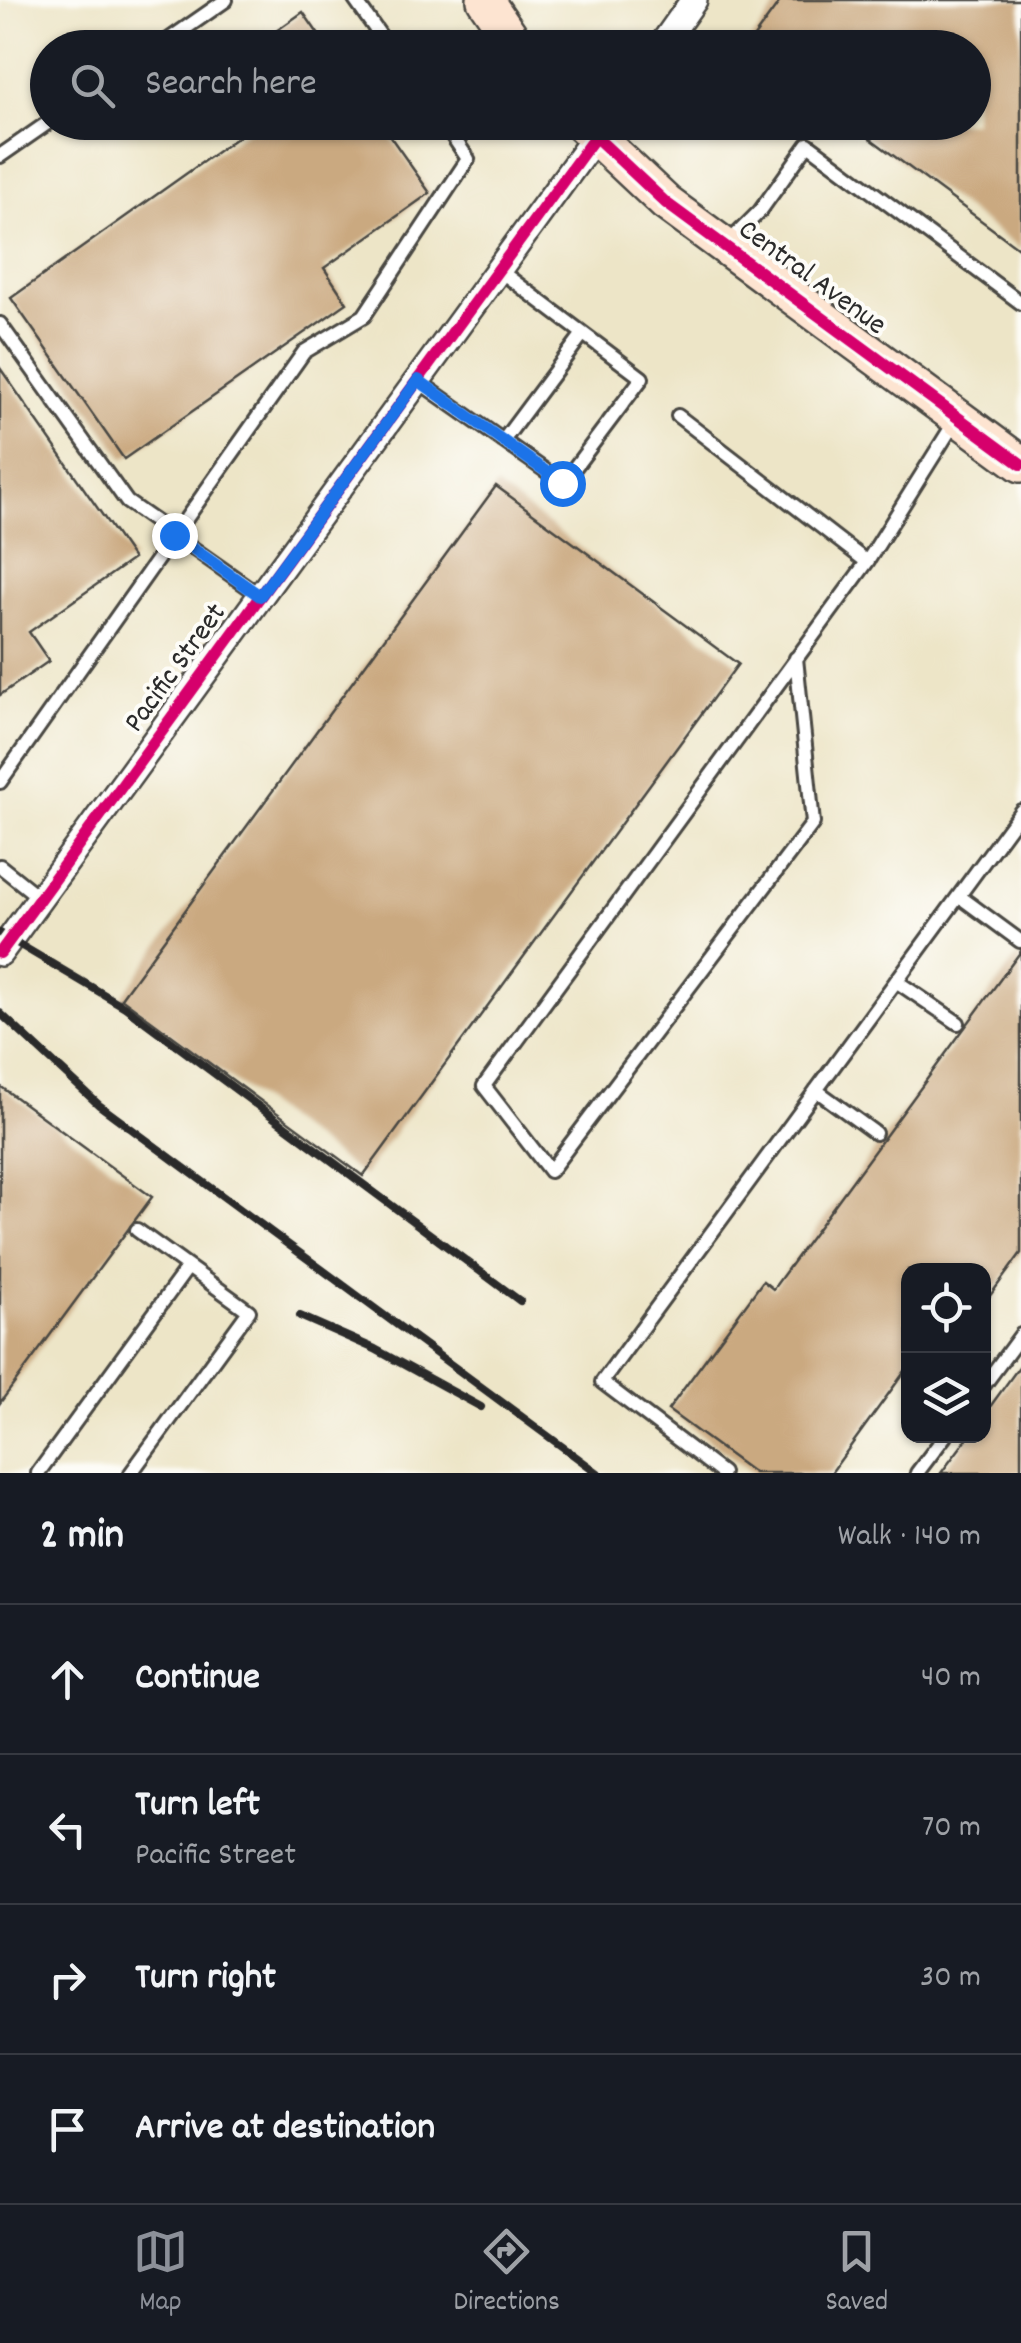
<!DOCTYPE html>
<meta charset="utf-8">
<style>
:root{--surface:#171b24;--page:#242831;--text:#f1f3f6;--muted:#9ea1a6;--line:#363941;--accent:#8c9099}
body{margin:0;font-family:Dekko,sans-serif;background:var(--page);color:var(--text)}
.controls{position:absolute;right:30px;bottom:30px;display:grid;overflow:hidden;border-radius:20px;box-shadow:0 2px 8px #0004}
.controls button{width:90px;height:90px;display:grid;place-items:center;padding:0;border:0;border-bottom:2px solid var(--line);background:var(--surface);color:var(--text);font:50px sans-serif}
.stop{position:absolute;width:30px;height:30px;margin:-22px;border:8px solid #1a73e8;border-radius:50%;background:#fff}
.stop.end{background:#1a73e8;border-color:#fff;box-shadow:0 2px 10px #0008}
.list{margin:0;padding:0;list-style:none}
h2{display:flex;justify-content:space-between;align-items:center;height:130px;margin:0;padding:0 40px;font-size:42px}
h2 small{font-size:32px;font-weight:400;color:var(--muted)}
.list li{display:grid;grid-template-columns:65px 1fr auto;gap:30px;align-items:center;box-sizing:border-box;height:150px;padding:0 40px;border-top:2px solid var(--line)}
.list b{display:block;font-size:38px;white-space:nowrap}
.list p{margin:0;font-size:32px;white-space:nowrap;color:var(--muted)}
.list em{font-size:32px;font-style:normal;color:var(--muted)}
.icon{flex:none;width:55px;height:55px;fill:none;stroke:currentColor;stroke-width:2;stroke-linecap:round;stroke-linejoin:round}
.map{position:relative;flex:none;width:1021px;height:1473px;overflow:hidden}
.search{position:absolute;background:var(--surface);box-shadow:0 2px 8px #0004;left:30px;right:30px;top:30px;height:110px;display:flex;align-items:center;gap:25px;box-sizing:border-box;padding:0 35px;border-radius:55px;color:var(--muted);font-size:38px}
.sheet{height:730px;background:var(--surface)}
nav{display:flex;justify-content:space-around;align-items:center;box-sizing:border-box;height:140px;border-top:2px solid var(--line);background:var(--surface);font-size:28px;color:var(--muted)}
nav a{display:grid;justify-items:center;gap:5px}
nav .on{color:var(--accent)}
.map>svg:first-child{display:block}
.building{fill:#caa980}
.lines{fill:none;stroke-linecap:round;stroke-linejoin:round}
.lane-casing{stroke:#484742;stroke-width:18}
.street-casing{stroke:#484742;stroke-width:30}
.secondary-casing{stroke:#484742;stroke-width:40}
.lane{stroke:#fff;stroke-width:12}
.street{stroke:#fff;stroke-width:25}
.secondary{stroke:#fde4d1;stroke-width:35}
.rail{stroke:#2b2b2b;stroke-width:8}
.cycleway-casing{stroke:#fdfcf7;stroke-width:19}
.cycleway{stroke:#d6006c;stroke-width:12}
.route{stroke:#1a73e8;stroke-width:12}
.labels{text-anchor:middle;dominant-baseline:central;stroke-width:8;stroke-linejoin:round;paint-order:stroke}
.street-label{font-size:30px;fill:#2b2b2b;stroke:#fdfcf7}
</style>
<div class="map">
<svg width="1021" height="1473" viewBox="0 0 1021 1473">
<rect width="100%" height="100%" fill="#fdfcf7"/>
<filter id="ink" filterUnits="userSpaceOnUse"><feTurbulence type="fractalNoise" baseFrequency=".01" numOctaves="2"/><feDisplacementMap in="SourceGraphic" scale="20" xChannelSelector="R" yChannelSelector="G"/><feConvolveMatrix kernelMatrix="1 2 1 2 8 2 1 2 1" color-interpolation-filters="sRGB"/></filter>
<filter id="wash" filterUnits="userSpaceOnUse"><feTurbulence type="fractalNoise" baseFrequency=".0048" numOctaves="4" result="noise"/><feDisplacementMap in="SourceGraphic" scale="40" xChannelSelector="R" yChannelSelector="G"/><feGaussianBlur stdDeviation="2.25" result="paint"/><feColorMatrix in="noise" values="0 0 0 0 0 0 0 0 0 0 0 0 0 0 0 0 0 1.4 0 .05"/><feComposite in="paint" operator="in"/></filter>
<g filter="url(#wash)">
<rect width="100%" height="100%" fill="#ede5c7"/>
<g id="blocks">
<!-- building -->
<path class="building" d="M781,0h240v250l-173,-128h126v-74h-228z
M303,12l25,36h-76z
M259,122h121l50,71 -106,75 23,35 -223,156 -113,-161z
M0,368l133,191 -104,73 20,29 -49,34z
M496,486l242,178 -375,512 -242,-178z
M1021,951v302l-37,51v-34h-76v97l-77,106h-77l-86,-63 95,-129 10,8z
M0,1086l152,111 -152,206z
M1021,1364v109h-80l28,-37h15v-21z"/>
</g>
</g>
<g filter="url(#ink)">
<use href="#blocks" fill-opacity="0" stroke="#484742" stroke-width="2.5"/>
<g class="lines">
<!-- lane casing -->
<g class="lane-casing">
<path id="lane" d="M355,0l34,48
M157,48l69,-48
M0,156l49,-34
M728,243l32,-32 48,-67 213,159
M0,324l127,178 134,94
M418,381l145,102 79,-105 -143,-108
M678,416l189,146 89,-142
M503,441l79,-106
M796,658l17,165 -263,348 -66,-85 383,-524
M0,782l304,-430 60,-36 104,-157 -25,-37
M0,866l40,32
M959,896l61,45
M896,981l62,42
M816,1090l59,43
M984,1385l37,-50
M38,1473l150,-206
M131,1473l118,-162 -112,-81
M722,1473l-120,-91 419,-571
M917,1473l28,-37"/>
</g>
<!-- street casing -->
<g class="street-casing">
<path id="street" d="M660,48l34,-48
M0,953l604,-828"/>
</g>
<!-- secondary casing -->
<g class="secondary-casing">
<path id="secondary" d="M485,0l33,48
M580,122l86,81 355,261"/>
</g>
<!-- lane -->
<use href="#lane" class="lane"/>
<!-- street -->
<use href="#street" class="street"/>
<!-- secondary -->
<use href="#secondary" class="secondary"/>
<!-- rail -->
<path class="rail" d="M0,933l125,74 395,294
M0,1013l99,92 499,368
M300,1316l75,33 106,58"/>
<!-- cycleway casing -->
<g class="cycleway-casing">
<path id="cycleway" d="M580,122l86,81 355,261
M0,953l606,-831"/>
</g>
<!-- cycleway -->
<use href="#cycleway" class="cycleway"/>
</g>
</g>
<g class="lines" filter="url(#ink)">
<!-- route -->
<path class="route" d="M174,535l86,61 158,-216 144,103"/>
</g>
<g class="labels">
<!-- street labels -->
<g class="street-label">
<text transform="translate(811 279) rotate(36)">Central Avenue</text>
<text transform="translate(177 669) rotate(-54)">Pacific Street</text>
</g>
</g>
</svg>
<div class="controls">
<button><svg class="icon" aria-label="locate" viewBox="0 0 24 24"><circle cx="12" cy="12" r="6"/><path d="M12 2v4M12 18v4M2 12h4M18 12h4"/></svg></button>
<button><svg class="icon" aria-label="layers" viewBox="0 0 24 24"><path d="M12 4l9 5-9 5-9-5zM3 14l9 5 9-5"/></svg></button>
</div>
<div class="stop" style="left:562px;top:483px"></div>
<div class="stop end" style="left:174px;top:535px"></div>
<div class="search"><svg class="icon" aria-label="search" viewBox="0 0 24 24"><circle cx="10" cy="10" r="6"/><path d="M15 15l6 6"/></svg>Search here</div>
</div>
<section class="sheet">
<h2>2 min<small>Walk · 140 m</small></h2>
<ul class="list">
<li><svg class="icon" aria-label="ahead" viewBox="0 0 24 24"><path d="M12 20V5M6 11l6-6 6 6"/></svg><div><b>Continue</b></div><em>40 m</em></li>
<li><svg class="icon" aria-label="left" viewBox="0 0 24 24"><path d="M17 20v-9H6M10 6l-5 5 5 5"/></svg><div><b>Turn left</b><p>Pacific Street</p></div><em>70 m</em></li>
<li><svg class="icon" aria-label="right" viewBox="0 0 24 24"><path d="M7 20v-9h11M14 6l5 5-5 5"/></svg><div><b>Turn right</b></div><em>30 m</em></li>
<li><svg class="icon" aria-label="arrive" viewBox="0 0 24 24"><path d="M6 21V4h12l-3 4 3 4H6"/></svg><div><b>Arrive at destination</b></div></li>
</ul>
</section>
<nav>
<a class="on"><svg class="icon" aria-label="map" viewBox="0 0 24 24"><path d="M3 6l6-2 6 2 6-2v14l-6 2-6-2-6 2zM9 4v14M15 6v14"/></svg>Map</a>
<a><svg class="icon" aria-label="directions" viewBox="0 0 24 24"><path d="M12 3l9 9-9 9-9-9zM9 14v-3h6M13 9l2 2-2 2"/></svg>Directions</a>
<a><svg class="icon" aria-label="saved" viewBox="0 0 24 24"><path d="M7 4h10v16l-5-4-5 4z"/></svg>Saved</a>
</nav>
